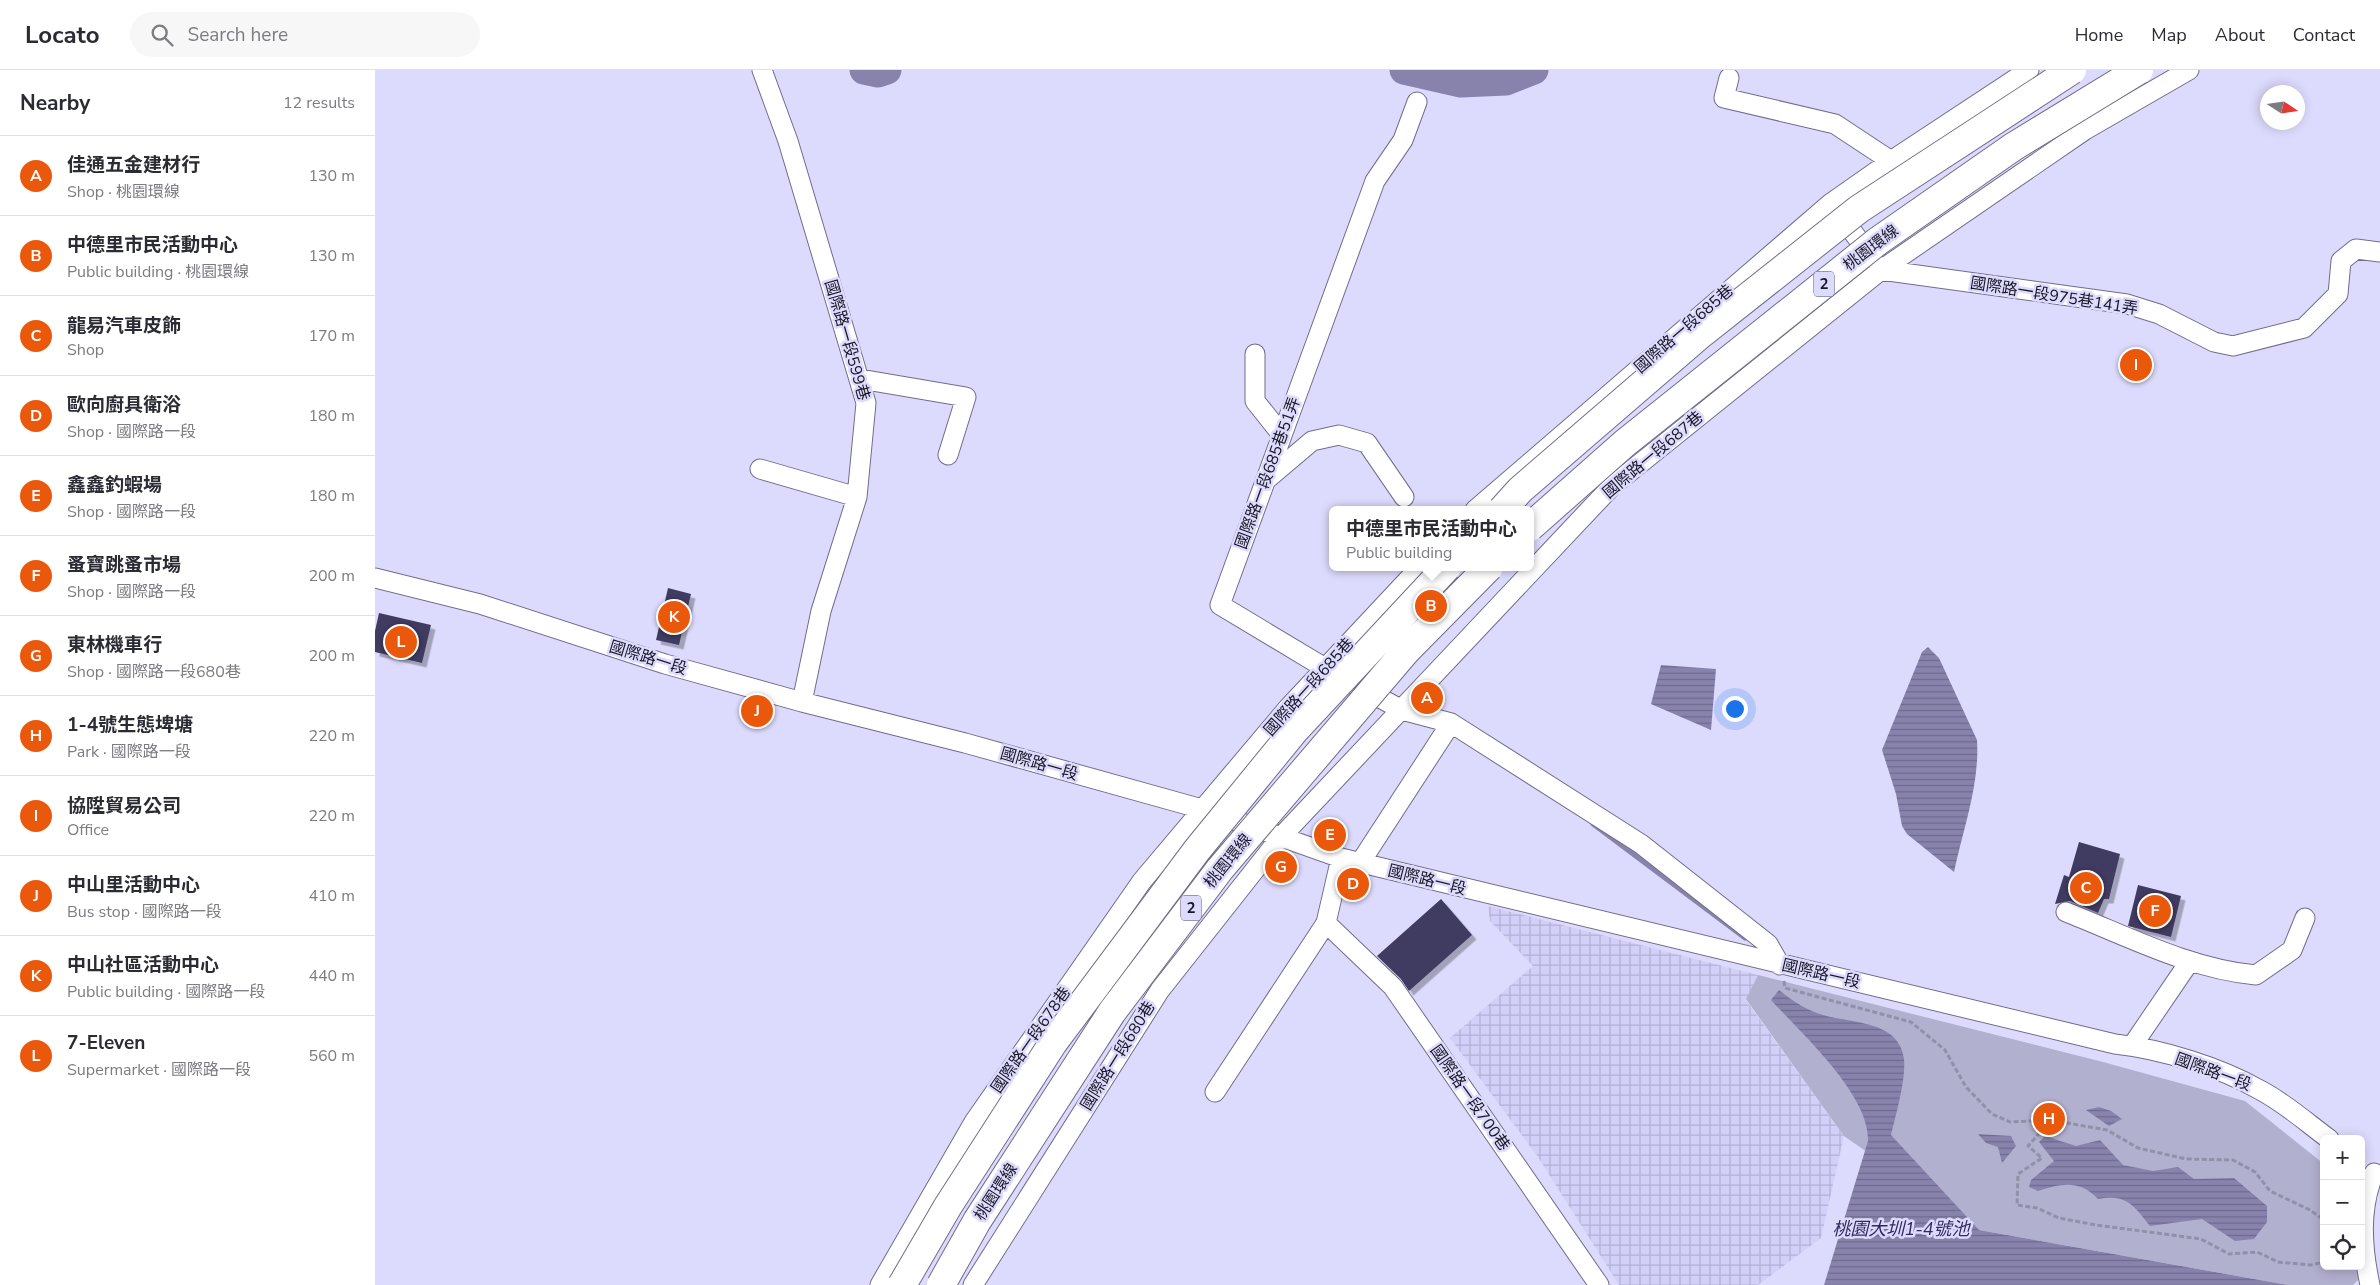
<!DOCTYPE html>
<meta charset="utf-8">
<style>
:root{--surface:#fff;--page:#f7f7f7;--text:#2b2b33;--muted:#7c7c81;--line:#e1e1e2;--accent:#ea580c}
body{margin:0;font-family:"Nunito Sans","Noto Sans TC",sans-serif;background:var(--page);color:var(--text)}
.controls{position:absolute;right:15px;bottom:15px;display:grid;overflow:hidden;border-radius:8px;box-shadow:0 2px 12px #0003}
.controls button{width:45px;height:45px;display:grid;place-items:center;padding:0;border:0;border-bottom:1px solid var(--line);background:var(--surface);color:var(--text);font:25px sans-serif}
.compass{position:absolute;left:1885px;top:15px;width:45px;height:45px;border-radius:50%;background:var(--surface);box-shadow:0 2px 12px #0003;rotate:102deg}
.you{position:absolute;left:1359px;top:638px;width:18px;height:18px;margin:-12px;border:4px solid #fff;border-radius:50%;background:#1a73e8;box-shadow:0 0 0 8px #1a73e833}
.badge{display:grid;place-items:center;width:32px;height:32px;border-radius:50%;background:var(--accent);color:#fff;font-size:16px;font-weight:700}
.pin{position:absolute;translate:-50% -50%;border:2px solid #fff;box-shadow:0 1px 5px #0006}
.popup{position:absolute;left:954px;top:436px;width:205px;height:65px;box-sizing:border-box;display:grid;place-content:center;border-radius:8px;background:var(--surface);filter:drop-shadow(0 1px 4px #0005);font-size:16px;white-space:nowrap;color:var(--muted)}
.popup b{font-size:19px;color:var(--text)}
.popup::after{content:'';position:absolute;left:50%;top:100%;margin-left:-10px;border:10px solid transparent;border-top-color:var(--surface)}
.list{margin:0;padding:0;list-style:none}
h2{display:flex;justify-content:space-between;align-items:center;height:65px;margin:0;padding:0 20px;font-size:21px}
h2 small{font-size:16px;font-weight:400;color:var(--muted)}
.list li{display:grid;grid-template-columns:32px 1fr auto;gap:15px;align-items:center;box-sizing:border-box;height:80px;padding:0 20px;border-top:1px solid var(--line)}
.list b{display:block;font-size:19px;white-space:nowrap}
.list p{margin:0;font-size:16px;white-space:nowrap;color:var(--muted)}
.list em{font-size:16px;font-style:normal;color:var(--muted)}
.icon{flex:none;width:28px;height:28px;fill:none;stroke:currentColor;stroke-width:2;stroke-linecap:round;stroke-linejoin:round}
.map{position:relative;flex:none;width:2005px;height:1215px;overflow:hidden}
header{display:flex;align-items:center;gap:30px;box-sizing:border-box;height:70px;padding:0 25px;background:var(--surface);border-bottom:1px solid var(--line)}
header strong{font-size:24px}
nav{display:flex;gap:28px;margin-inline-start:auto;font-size:18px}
.search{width:350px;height:45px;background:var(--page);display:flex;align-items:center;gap:12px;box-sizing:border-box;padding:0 18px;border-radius:28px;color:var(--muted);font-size:19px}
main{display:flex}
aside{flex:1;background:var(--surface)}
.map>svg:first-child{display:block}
.industrial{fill:url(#industrial-grid)}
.green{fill:#b2b0cf}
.water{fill:url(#water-rules)}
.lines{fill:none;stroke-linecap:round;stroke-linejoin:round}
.stream{stroke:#8783ad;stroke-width:5}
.river{stroke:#8783ad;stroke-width:29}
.building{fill:#403b60;filter:url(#shadow)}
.minor-casing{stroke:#706d8b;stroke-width:21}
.path{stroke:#9190a9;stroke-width:3;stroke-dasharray:5 2.5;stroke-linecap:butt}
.minor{stroke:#fff;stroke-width:19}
.highway-bridge-casing{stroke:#706d8b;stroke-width:30;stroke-linecap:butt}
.highway-bridge{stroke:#fff;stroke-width:28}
.labels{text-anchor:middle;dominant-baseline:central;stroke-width:5;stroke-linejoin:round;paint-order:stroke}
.shield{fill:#dddbfd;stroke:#525164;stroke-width:1}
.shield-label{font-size:15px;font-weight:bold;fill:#171622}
.street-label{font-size:16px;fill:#171622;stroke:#dddbfd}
.water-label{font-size:18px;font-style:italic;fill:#33295f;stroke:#dddbfd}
</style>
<header>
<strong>Locato</strong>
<div class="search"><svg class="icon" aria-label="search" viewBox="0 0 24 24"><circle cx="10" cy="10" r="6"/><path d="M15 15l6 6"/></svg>Search here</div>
<nav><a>Home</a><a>Map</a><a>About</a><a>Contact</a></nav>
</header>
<main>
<aside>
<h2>Nearby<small>12 results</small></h2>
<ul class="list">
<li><span class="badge">A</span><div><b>佳通五金建材行</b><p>Shop · 桃園環線</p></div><em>130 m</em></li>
<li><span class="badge">B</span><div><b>中德里市民活動中心</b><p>Public building · 桃園環線</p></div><em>130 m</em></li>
<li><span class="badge">C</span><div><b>龍易汽車皮飾</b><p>Shop</p></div><em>170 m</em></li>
<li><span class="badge">D</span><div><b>歐向廚具衛浴</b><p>Shop · 國際路一段</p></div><em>180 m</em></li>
<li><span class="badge">E</span><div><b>鑫鑫釣蝦場</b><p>Shop · 國際路一段</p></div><em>180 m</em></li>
<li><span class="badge">F</span><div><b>蚤寶跳蚤市場</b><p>Shop · 國際路一段</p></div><em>200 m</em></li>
<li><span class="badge">G</span><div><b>東林機車行</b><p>Shop · 國際路一段680巷</p></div><em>200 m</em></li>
<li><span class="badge">H</span><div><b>1-4號生態埤塘</b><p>Park · 國際路一段</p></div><em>220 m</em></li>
<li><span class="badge">I</span><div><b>協陞貿易公司</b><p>Office</p></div><em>220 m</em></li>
<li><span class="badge">J</span><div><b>中山里活動中心</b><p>Bus stop · 國際路一段</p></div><em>410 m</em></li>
<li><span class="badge">K</span><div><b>中山社區活動中心</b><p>Public building · 國際路一段</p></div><em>440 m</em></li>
<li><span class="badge">L</span><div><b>7-Eleven</b><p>Supermarket · 國際路一段</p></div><em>560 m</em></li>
</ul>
</aside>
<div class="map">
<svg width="2005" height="1215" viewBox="0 0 2005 1215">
<defs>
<pattern id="industrial-grid" width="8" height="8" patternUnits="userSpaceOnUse" patternTransform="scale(1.25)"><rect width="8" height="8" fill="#d2cff8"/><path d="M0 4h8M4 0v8" fill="none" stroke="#b4b1d4"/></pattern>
<pattern id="water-rules" width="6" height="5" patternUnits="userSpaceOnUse" patternTransform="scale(1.25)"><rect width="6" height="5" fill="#8783ad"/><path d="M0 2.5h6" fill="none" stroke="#6d6a8c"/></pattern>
<filter id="shadow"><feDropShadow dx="4.5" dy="4.5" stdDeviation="0" flood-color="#0004"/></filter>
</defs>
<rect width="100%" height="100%" fill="#dddbfd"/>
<!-- industrial -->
<path class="industrial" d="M1113,836l270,69 -12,25 98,136 -23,102 -63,47h-139l-81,-128 -88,-119 83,-72 -43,-45z"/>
<!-- green -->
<path class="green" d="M1383,905l345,87 142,39 79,63v102h36l1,11 -8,8h-65l-309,-55 -135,-94 -98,-137z"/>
<!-- water -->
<path class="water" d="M1553,577l11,11 38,82c3,44 -14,89 -23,132l-47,-38 -5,-8 -6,-32 -14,-44 40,-98z
M1286,595l55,4 -5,61 -60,-26z
M1404,920c10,8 21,16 33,21 29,14 87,5 92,48 2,21 -8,55 -13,76l88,95 309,55h-464l44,-144c2,-46 -67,-108 -97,-141z
M1724,1037l12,4 11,8 -13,7 -23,-16z
M1603,1064l33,2 5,10 -14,17 -4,-16 -12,-4z
M1670,1066l31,10 24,-6 23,25 30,6 25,-4 16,12 40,-1 33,28v16l-13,17 -19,2 -33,-22 -52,7c-17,-21 -23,-32 -52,-27 -19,-20 -37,-15 -60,-8l-9,-4 2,-7 23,-19 -15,-19z"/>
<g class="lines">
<!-- stream -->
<path class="stream" d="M1218,754l152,114"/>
<!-- river -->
<path class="river" d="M489,0l14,3 9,-3
M1029,0l57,13 45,-2 28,-11"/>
</g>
<!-- building -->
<path class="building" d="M293,518l23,6 -12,51 -23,-5z
M4,543l52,12 -9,38 -47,-11v-21z
M1704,772l41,12 -11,45h-5l-6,14 -28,-12 -15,3 9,-29 5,2z
M1763,815l43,11 -10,41 -43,-11z
M1066,829l31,36 -63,56 -8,-12 -24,-23z"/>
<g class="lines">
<!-- minor casing -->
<g class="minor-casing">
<path id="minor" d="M387,0l26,71 78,262 -9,94 -36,114 -19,91
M1354,8l-5,20 111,26 56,37
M1042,32l-14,38 -28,41 -155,424 105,63 77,42 49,13 190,121 127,100 12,21
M1456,133l60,-42 138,-91
M1506,200l246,34 32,10 55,28 19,4 71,-18 34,-34 3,-33 15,-12 24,3
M880,284v47l27,34
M485,309l106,18 -18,58
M385,399l97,28
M891,410l46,-39 27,-6 28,8 37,54
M1100,440l356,-307 42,56
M0,508l105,26 185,60 137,38 163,41 237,66 139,49 774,186c46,5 105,23 145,46 25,13 46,32 69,49
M985,793l91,-140
M1691,842c61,24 124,57 190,63l36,-25 13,-32
M951,853l67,64 206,298
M1757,976l58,-85
M840,1022l111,-169 15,-65
M505,1215l94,-163 168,-241 146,-173 132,-141
M598,1215l187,-295 120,-152 332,-352 269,-216 204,-140 104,-60
M1995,1215c-8,-38 -11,-76 4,-112"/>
</g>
<!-- path -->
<path class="path" d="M1409,911l1,7 126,34 34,28 21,37 26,27 18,8 40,-2 57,10 31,18 48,11 47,1 22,12 15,19 40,19 14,10
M1675,1051l-22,25 14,12 -24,16 -1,31 20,3 22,10 37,7 105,14 28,15 28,-2 21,10 33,3 13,-3"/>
<!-- minor -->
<use href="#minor" class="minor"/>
<!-- highway-bridge casing -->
<g class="highway-bridge-casing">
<path id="highway-bridge" d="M1127,440l18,-20 181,-156 158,-125 213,-139
M1155,457l95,-84 253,-202 135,-94 126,-77
M527,1215l46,-79 105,-163 144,-193 98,-120 152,-163
M566,1215l36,-64 135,-209 108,-143 186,-218 83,-84"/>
</g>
<!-- highway-bridge -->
<use href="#highway-bridge" class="highway-bridge"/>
</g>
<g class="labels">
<!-- shield labels -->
<g class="shield">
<rect x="1439" y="201.5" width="20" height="25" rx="4"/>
<rect x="806" y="825.5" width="20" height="25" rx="4"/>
</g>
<g class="shield-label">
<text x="1449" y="214">2</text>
<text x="816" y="838">2</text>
</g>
<!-- street labels -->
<g class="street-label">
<text transform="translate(1496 178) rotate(-37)">桃園環線</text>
<text transform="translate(1679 226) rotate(9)">國際路一段975巷141弄</text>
<text transform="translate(1309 259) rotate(-41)">國際路一段685巷</text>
<text transform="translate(472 270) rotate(74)">國際路一段599巷</text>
<text transform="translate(1278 385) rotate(-40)">國際路一段687巷</text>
<text transform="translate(893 403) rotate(-70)">國際路一段685巷51弄</text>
<text transform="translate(273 588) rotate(17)">國際路一段</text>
<text transform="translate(934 617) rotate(-48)">國際路一段685巷</text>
<text transform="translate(664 694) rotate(16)">國際路一段</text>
<text transform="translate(853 791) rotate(-51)">桃園環線</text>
<text transform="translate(1052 810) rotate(14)">國際路一段</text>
<text transform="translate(1446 904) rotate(13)">國際路一段</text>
<text transform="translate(656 970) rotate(-55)">國際路一段678巷</text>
<text transform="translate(743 986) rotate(-58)">國際路一段680巷</text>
<text transform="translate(1838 1002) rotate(20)">國際路一段</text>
<text transform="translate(1095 1028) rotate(55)">國際路一段700巷</text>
<text transform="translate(621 1122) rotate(-57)">桃園環線</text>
</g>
<!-- water labels -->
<g class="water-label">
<text x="1526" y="1159">桃園大圳1-4號池</text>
</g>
</g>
</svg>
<div class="controls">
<button>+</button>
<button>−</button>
<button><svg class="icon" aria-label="locate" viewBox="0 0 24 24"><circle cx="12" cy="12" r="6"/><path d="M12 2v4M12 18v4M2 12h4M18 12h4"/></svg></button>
</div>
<svg class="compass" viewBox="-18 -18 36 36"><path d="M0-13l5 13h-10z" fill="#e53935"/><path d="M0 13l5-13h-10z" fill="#7c7c81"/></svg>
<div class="you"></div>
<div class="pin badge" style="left:1052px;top:628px">A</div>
<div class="pin badge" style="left:1056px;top:536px">B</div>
<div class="popup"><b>中德里市民活動中心</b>Public building</div>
<div class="pin badge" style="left:1711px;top:818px">C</div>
<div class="pin badge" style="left:978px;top:814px">D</div>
<div class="pin badge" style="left:955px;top:765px">E</div>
<div class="pin badge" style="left:1780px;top:841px">F</div>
<div class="pin badge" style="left:906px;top:797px">G</div>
<div class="pin badge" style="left:1674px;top:1049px">H</div>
<div class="pin badge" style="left:1761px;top:295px">I</div>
<div class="pin badge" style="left:382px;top:641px">J</div>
<div class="pin badge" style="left:299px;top:547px">K</div>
<div class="pin badge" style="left:26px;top:572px">L</div>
</div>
</main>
